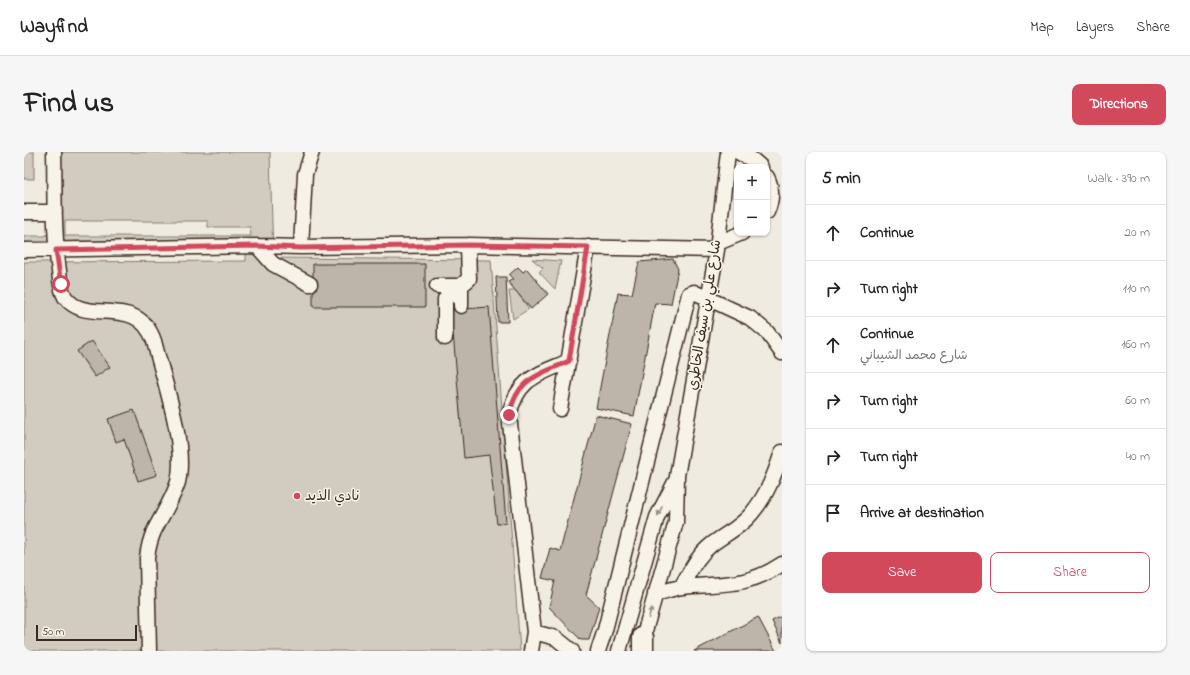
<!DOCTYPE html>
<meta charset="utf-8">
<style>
:root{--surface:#fff;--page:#f6f6f6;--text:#222;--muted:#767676;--line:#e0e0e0;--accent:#d1495b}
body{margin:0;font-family:"Indie Flower","Playpen Sans Arabic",sans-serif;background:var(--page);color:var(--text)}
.controls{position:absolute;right:12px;top:12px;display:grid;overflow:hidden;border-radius:8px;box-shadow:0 1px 3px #0004}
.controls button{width:36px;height:36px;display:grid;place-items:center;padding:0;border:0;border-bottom:1px solid var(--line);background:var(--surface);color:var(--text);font:20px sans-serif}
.scale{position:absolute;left:12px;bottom:10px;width:101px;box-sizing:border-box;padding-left:4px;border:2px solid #3b2a1e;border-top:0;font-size:11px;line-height:14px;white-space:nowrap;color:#3b2a1e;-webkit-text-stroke:3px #f7f3e8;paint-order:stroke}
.stop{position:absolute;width:12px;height:12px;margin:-9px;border:3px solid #d1495b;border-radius:50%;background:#fff}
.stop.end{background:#d1495b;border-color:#fff;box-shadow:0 1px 4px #0008}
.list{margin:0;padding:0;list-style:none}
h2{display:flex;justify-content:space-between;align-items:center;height:52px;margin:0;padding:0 16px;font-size:17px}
h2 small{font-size:13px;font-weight:400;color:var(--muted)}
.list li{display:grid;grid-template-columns:26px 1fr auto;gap:12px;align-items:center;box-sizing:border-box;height:56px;padding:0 16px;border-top:1px solid var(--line)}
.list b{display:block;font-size:15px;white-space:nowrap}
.list p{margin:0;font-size:13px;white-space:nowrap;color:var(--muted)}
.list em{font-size:13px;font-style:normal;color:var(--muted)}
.actions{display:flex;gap:8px;padding:12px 16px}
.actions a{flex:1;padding:9px 0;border:1px solid var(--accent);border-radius:8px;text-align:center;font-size:14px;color:var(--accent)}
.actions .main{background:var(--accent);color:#fff}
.icon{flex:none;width:22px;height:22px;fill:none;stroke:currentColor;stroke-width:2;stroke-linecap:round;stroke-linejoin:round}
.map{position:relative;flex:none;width:758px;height:499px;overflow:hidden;border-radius:8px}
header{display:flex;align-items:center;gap:24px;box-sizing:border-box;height:56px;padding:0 20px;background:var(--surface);border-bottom:1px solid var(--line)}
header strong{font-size:19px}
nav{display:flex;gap:22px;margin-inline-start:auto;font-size:14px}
.intro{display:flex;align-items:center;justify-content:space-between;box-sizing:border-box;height:96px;padding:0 24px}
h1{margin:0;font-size:28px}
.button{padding:10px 18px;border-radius:8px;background:var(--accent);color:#fff;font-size:14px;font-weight:700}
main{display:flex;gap:24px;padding:0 24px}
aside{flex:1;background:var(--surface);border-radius:8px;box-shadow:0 1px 3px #0004}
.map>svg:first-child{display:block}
.green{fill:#d1cbc0;stroke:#867a6f;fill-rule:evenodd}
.building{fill:#bdb5aa;stroke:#3b2a1e}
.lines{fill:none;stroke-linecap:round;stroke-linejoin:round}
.minor-casing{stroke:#3b2a1e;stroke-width:17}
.highway-casing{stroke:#3b2a1e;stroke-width:23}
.minor{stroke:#f7f3e8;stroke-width:14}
.highway{stroke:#f7f3e8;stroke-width:20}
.oneway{fill:#998e83}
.route{stroke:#d1495b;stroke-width:5}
.poi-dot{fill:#d1495b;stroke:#f7f3e8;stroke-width:1.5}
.labels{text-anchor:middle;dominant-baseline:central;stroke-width:3;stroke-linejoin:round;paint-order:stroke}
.street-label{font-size:14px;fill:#3b2a1e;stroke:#f7f3e8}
.poi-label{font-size:14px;fill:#3b2a1e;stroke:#f7f3e8;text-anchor:start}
</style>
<header>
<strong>Wayfind</strong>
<nav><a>Map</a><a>Layers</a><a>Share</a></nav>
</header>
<div class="intro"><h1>Find us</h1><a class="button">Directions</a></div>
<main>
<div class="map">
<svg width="758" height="499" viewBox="0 0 758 499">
<rect width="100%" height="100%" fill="#efebe0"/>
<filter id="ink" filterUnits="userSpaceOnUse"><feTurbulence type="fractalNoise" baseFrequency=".025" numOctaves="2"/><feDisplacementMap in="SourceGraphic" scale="8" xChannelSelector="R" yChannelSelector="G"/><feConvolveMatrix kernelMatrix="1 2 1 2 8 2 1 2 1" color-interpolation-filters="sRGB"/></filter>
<g filter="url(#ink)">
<!-- green -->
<path class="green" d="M0,0h10v27h-10z
M37,0h209l3,106 218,2 29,391h-496v-389l222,-1v-10h-222v-15h21l17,-15zM41,69h143v6h42l1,9h-186z
M508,107l29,2 -6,28 -16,-17 4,-4z
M485,139h7l13,18 -16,10z"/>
<!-- building -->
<path class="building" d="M649,107l5,10 -7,35 -16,-1 -21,113 -38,-8 22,-115 14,1 7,-32z
M289,112h112v43h-112z
M494,115l5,5 4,-3 21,25 -17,15 -23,-27 5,-3 -4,-4z
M472,125h10l2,45h-10z
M465,155l17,216 -9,1 -8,-69 -25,3 -13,-148z
M68,189l18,26 -15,10 -18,-26z
M110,258l23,65 -19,6 -14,-42 -8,3 -8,-23z
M572,263l36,9 -46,171 13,12 -10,33h-8l-32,-33 6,-26 -13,-3 8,-30 10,3z
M758,464v27l-10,-22z
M734,465l18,34h-82z"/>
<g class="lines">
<!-- minor casing -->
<g class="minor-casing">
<path id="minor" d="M30,0c1,39 -1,80 5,119 1,8 1,18 6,26 21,30 72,-5 89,44 9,37 33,104 24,141 -5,17 -16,33 -24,49 -4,9 -6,18 -7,27l2,93
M714,0l15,8 8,7
M743,25c6,11 5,24 0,35
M0,60h31
M694,91l24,-10
M233,94l16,18 37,20
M277,95l4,-73 7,-22
M0,98l233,-4 44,1 167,-2 249,5
M413,134h24v20
M421,186v-39l24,-20 -1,-34
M536,257l28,-162
M657,435c9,-15 16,-31 30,-42 14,-11 29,-17 41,-32 15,-18 23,-39 30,-61
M631,442c9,-2 18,-6 27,-7 40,-4 64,1 100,-23
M510,480l22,6 16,13
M617,493l35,-123 1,-46 40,-226 11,-98
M507,499l3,-19 -25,-217c9,-37 28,-40 60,-54
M574,499l7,-21 84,-336 5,-2 2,1 54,25 17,14 15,21
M595,499l38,-134 18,-35"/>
</g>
<!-- highway casing -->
<g class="highway-casing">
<path id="highway" d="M619,499v-14"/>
</g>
<!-- minor -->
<use href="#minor" class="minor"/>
<!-- highway -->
<use href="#highway" class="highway"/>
</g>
<!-- one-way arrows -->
<defs><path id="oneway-solid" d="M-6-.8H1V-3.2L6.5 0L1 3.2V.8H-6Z"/></defs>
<g class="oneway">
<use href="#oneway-solid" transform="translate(636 359) rotate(116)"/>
<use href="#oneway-solid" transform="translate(626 461) rotate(-74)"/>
</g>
</g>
<g class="lines" filter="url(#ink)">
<!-- route -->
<path class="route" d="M37,132l-5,-34 200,-4 45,2 167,-3 120,2 -19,114c-32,15 -51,16 -60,54"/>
</g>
<!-- markers -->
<circle class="poi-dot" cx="273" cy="344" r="4"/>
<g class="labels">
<!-- street labels -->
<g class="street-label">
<text transform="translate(681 163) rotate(-81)">شارع علي بن سيف الخاطري</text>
</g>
<!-- poi labels -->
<g class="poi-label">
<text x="281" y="344">نادي الذيد</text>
</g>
</g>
</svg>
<div class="controls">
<button>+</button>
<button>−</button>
</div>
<div class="scale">50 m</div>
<div class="stop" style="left:37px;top:132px"></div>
<div class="stop end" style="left:485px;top:263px"></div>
</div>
<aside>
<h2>5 min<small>Walk · 390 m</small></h2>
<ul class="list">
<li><svg class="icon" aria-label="ahead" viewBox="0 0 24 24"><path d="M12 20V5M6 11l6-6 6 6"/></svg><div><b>Continue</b></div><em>20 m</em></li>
<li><svg class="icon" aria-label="right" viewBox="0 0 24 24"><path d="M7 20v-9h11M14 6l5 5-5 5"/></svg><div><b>Turn right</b></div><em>110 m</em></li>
<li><svg class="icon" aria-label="ahead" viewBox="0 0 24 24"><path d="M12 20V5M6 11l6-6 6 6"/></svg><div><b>Continue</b><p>شارع محمد الشيباني</p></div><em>160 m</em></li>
<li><svg class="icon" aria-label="right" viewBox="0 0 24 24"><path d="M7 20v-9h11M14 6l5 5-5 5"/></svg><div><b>Turn right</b></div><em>60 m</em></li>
<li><svg class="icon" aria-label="right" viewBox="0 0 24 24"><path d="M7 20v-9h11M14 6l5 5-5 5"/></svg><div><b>Turn right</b></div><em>40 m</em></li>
<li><svg class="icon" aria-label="arrive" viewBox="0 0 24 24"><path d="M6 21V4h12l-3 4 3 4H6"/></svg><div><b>Arrive at destination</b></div></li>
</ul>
<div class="actions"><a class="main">Save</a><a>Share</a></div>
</aside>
</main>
